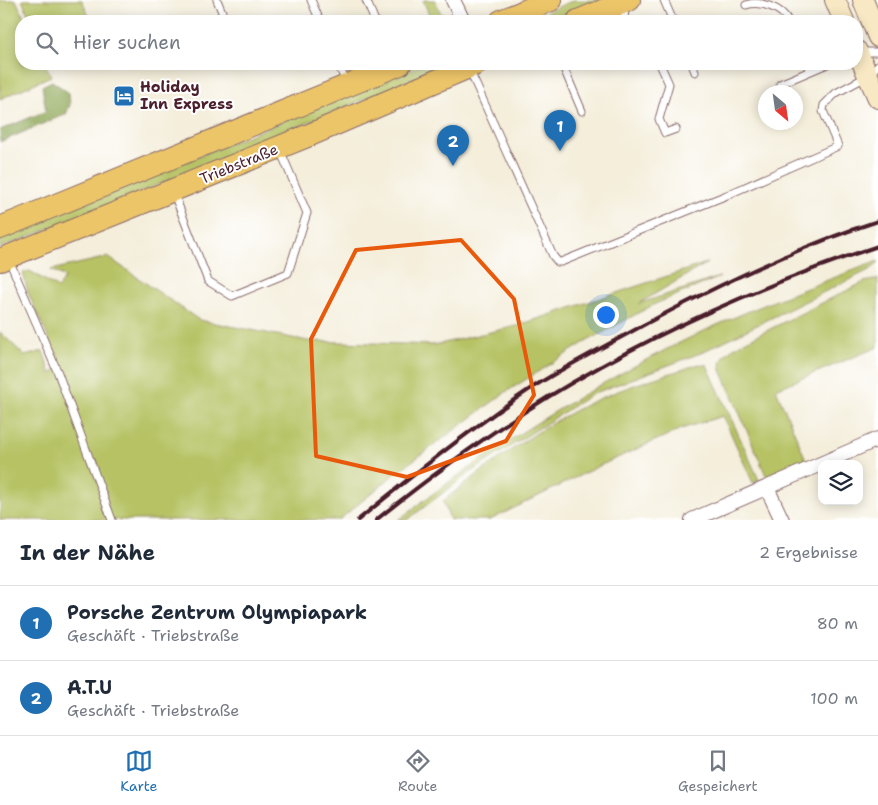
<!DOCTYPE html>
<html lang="de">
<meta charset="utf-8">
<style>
:root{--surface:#fff;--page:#f2f2f3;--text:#1f2937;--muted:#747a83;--line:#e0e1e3;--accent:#1f6fb2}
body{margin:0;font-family:"Shantell Sans",sans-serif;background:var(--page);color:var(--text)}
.controls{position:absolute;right:15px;bottom:15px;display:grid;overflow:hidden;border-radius:10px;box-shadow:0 2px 12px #0003}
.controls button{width:45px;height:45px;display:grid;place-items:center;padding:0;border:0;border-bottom:1px solid var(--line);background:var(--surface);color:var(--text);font:25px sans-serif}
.compass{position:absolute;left:758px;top:85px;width:45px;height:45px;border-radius:50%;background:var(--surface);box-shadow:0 2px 12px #0003;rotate:151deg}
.you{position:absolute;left:605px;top:314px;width:18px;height:18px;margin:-12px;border:4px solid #fff;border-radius:50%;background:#1a73e8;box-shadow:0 0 0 8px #1a73e833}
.badge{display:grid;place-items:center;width:32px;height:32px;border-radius:50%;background:var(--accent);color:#fff;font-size:16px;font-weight:700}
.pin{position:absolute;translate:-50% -41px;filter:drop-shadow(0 1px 2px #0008)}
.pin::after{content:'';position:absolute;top:26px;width:18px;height:15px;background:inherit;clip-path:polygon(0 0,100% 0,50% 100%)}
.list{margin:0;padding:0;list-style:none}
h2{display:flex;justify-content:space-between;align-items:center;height:65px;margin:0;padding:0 20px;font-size:21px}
h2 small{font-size:16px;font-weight:400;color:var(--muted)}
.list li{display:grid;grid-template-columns:32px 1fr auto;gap:15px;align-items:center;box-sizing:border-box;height:75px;padding:0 20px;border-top:1px solid var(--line)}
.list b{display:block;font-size:19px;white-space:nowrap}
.list p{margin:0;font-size:16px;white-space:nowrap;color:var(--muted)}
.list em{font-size:16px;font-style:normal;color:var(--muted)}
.icon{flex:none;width:28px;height:28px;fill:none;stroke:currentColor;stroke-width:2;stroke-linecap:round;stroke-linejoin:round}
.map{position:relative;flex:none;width:878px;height:520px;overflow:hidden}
.search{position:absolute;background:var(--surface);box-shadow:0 2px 12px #0003;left:15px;right:15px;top:15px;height:55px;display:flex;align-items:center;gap:12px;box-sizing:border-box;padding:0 18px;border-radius:20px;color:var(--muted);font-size:19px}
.sheet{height:215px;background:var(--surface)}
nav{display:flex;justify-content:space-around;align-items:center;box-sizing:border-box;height:70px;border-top:1px solid var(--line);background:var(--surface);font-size:14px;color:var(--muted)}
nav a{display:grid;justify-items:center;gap:2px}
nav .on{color:var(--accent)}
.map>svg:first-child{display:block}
.green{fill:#b6c263;stroke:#807047}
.forest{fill:#90a859;stroke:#6d6442}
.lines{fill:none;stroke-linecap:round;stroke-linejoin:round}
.lane-casing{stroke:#866769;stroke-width:9}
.street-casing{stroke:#866769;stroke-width:16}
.secondary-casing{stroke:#866769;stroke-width:22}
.primary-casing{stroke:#866769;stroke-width:24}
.lane{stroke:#fff;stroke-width:7}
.street{stroke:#fff;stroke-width:14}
.secondary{stroke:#f8e8c3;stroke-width:20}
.primary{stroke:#edc569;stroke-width:22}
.rail{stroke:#4a1f2b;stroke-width:4}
.marked{fill:none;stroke:#e8590c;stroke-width:4;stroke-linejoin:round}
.labels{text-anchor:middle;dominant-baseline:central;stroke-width:4;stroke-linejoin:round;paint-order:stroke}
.poi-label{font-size:15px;font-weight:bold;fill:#4a1f2b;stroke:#fff;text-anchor:start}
.street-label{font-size:15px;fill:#4a1f2b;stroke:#fff}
</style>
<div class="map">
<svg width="878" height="520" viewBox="0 0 878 520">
<rect width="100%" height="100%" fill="#fff"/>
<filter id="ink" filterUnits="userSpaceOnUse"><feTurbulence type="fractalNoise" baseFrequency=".02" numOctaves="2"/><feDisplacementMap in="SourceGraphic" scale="10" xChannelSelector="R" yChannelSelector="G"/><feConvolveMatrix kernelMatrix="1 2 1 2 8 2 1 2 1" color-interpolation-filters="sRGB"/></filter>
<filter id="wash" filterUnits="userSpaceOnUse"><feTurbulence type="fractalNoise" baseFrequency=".0096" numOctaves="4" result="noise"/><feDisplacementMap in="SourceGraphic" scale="20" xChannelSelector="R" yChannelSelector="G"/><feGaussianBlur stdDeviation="1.12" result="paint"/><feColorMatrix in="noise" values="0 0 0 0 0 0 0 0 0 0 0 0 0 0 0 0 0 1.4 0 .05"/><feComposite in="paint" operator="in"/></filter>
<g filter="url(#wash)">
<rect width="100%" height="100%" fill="#f4eedb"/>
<!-- green -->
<path class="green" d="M0,0h16l10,21h-5v43h24l6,12 -51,23z
M22,0h60l9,21h-60z
M423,0h12l7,16 -1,5h-20l9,-4z
M574,0h26l-50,21h-25z
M423,64h26l-354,147 -95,37v-11z
M108,257l91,63 109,21 127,4 81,-19 191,-63 -69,41 82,-27 -65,27 -73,40 -76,48 -106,78 -61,50h-339v-188l25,24 18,-5 8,23 10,-8 -33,-73 -5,-20 7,-2 28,17 7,-11 -14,-7z
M878,261v3l-7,5 -173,85 -106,40 -120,77 -65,49h-9c96,-74 198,-138 308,-190 56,-26 115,-47 172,-69z
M878,279v68l-102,42 31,73 -39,18 -47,-110c-1,-15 8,-19 19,-26l124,-62z
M699,364l8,1 52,115 -6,3 -30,-67 -42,13 -84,38 -107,53h-40l-7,-19c46,-36 96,-74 149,-99 34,-16 71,-26 107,-38z"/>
<!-- forest -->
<path class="forest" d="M52,81l17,12 1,12 -4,9 -66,28v-12l46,-19 -4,-25z"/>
</g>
<g filter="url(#ink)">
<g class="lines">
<!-- lane casing -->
<g class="lane-casing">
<path id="lane" d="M217,0l5,12
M311,0l9,21
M366,0l9,21
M664,0l9,21
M746,5c14,-5 36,3 42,16
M624,21l1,-14
M860,52h18
M338,64l8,18
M562,64l20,47
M660,64l9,20 -10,35 6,14 11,-4
M692,64l3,8
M807,64l3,7
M469,69l84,187 5,6h3l166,-67 111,-49 -15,-35 1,-6 12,-12 32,-17 10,-11
M780,84l47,-20
M174,194l34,87 24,15 56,-23 19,-60 -27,-63
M9,260l49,113 54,147"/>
</g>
<!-- street casing -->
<g class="street-casing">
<path id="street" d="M453,0l10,21
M767,488l15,32
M692,520l186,-81"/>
</g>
<!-- secondary casing -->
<g class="secondary-casing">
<path id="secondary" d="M835,0l9,21
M863,0l15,37
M857,51l21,47"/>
</g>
<!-- primary casing -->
<g class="primary-casing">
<path id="primary" d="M501,21l50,-21
M578,21l51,-21
M0,228l400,-164
M0,260l312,-126 164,-70"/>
</g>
<!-- lane -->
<use href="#lane" class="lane"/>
<!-- street -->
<use href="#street" class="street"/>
<!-- secondary -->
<use href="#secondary" class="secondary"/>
<!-- primary -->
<use href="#primary" class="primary"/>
<!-- rail -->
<path class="rail" d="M358,520c55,-45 112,-91 172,-131 32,-21 66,-38 99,-56 80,-44 162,-84 249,-112
M376,520c55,-44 112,-86 172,-123 103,-63 216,-113 330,-151"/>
</g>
</g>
<!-- marked area -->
<path class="marked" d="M461,240l53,59 20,96 -28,46 -99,36 -91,-21 -5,-117 45,-89z"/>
<!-- icons -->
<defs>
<g id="hotel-square" transform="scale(1.125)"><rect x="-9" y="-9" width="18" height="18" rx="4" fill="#1f6fb2" stroke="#fff"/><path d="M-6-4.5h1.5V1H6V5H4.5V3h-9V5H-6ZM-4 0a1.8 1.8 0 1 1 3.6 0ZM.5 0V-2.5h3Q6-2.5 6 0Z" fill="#fff"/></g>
</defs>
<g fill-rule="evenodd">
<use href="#hotel-square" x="124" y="96"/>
</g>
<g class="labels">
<!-- poi labels -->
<g class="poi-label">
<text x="140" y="87">Holiday<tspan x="140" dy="17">Inn Express</tspan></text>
</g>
<!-- street labels -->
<g class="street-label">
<text transform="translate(239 164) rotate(-22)">Triebstraße</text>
</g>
</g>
</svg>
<div class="controls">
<button><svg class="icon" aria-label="layers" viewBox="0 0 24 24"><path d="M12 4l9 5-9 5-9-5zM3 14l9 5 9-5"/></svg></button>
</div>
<svg class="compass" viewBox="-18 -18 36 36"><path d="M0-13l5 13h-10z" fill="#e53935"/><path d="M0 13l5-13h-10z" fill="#747a83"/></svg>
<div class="you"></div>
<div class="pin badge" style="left:560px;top:151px">1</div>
<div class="pin badge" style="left:453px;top:166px">2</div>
<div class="search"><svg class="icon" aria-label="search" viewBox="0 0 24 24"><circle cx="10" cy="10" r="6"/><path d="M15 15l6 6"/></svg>Hier suchen</div>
</div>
<section class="sheet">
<h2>In der Nähe<small>2 Ergebnisse</small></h2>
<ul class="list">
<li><span class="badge">1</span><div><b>Porsche Zentrum Olympiapark</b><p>Geschäft · Triebstraße</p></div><em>80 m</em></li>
<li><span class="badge">2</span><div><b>A.T.U</b><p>Geschäft · Triebstraße</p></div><em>100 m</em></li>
</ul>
</section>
<nav>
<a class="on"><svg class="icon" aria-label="map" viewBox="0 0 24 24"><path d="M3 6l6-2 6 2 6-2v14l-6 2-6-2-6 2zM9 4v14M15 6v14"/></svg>Karte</a>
<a><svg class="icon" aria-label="directions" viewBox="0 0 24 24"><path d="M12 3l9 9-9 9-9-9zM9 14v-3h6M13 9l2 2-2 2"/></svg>Route</a>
<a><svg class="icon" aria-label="saved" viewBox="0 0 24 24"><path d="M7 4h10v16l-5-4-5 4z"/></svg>Gespeichert</a>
</nav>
